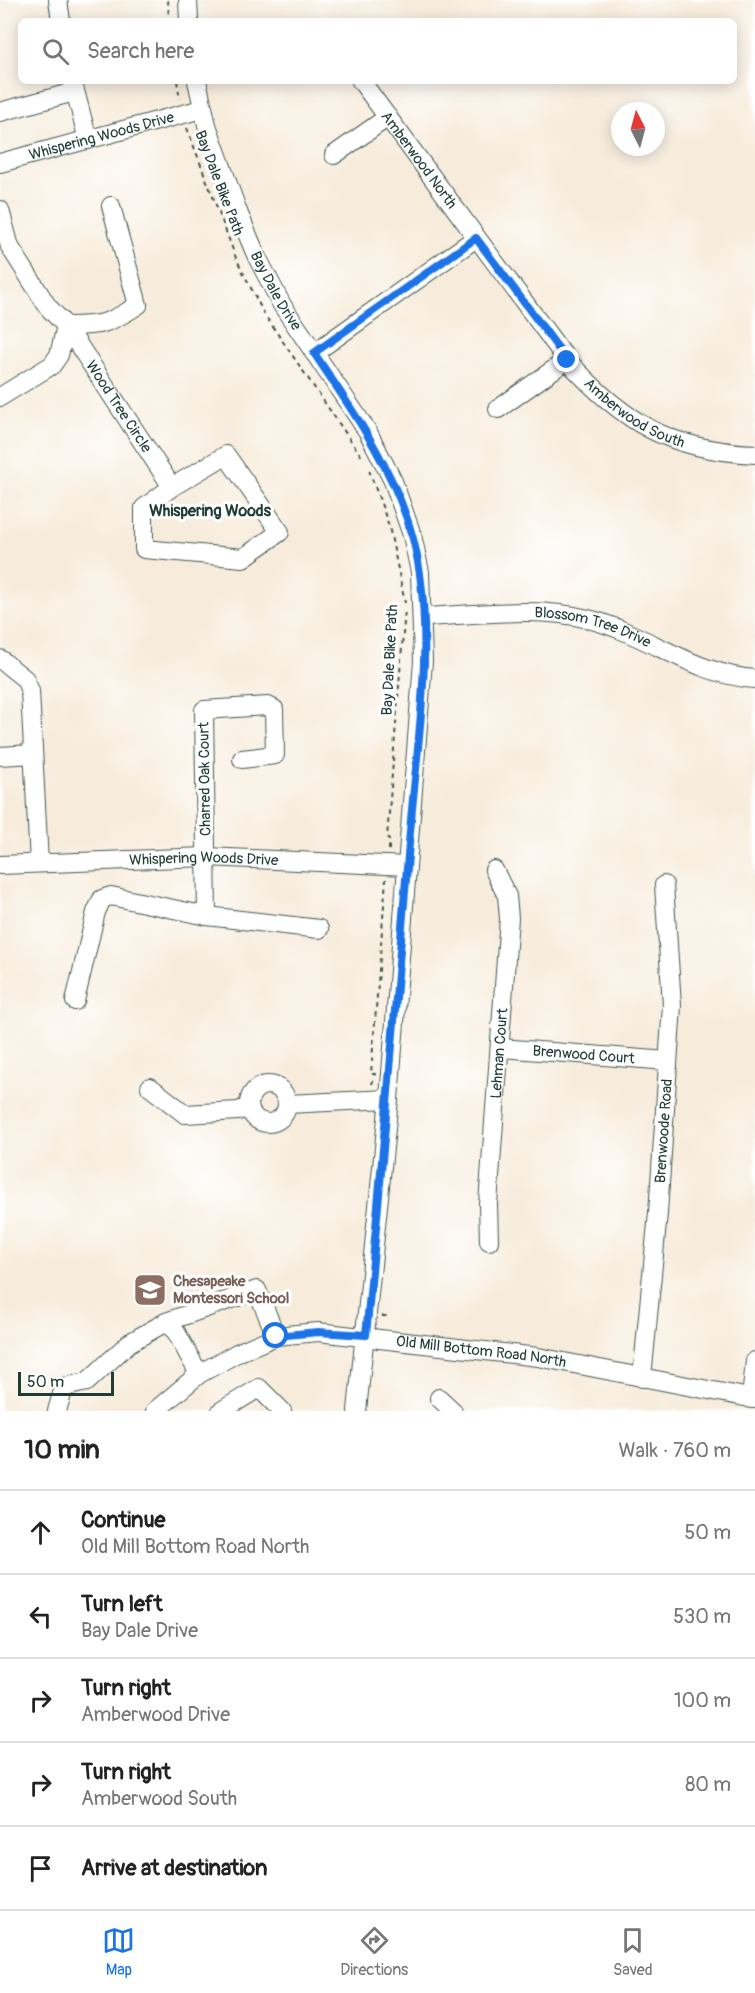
<!DOCTYPE html>
<meta charset="utf-8">
<style>
:root{--surface:#fff;--page:#f2f2f2;--text:#222;--muted:#767676;--line:#e0e0e0;--accent:#1a73e8}
body{margin:0;font-family:Pangolin,sans-serif;background:var(--page);color:var(--text)}
.compass{position:absolute;left:611px;top:102px;width:54px;height:54px;border-radius:50%;background:var(--surface);box-shadow:0 3px 15px #0003;rotate:354deg}
.scale{position:absolute;left:18px;bottom:15px;width:96px;box-sizing:border-box;padding-left:6px;border:3px solid #1f3d34;border-top:0;font-size:16px;line-height:21px;white-space:nowrap;color:#1f3d34;-webkit-text-stroke:4px #fff;paint-order:stroke}
.stop{position:absolute;width:18px;height:18px;margin:-14px;border:4px solid #1a73e8;border-radius:50%;background:#fff}
.stop.end{background:#1a73e8;border-color:#fff;box-shadow:0 2px 6px #0008}
.list{margin:0;padding:0;list-style:none}
h2{display:flex;justify-content:space-between;align-items:center;height:78px;margin:0;padding:0 24px;font-size:26px}
h2 small{font-size:20px;font-weight:400;color:var(--muted)}
.list li{display:grid;grid-template-columns:39px 1fr auto;gap:18px;align-items:center;box-sizing:border-box;height:84px;padding:0 24px;border-top:2px solid var(--line)}
.list b{display:block;font-size:22px;white-space:nowrap}
.list p{margin:0;font-size:20px;white-space:nowrap;color:var(--muted)}
.list em{font-size:20px;font-style:normal;color:var(--muted)}
.icon{flex:none;width:33px;height:33px;fill:none;stroke:currentColor;stroke-width:2;stroke-linecap:round;stroke-linejoin:round}
.map{position:relative;flex:none;width:755px;height:1411px;overflow:hidden}
.search{position:absolute;background:var(--surface);box-shadow:0 3px 15px #0003;left:18px;right:18px;top:18px;height:66px;display:flex;align-items:center;gap:15px;box-sizing:border-box;padding:0 21px;border-radius:9px;color:var(--muted);font-size:22px}
.sheet{height:498px;background:var(--surface)}
nav{display:flex;justify-content:space-around;align-items:center;box-sizing:border-box;height:84px;border-top:2px solid var(--line);background:var(--surface);font-size:16px;color:var(--muted)}
nav a{display:grid;justify-items:center;gap:3px}
nav .on{color:var(--accent)}
.map>svg:first-child{display:block}
.lines{fill:none;stroke-linecap:round;stroke-linejoin:round}
.minor-casing{stroke:#3f574d;stroke-width:20}
.path{stroke:#3f574d;stroke-width:2;stroke-dasharray:4.5 4.5;stroke-linecap:butt}
.minor{stroke:#fff;stroke-width:18}
.route{stroke:#1a73e8;stroke-width:8}
.labels{text-anchor:middle;dominant-baseline:central;stroke-width:6;stroke-linejoin:round;paint-order:stroke}
.street-label{font-size:15px;fill:#1f3d34;stroke:#fff}
.education-label{font-size:15px;font-weight:bold;fill:#785e54;stroke:#fff;text-anchor:start}
.neighbourhood-label{font-size:16px;font-weight:bold;fill:#1f3d34;stroke:#fff}
</style>
<div class="map">
<svg width="755" height="1411" viewBox="0 0 755 1411">
<rect width="100%" height="100%" fill="#fff"/>
<filter id="ink" filterUnits="userSpaceOnUse"><feTurbulence type="fractalNoise" baseFrequency=".0167" numOctaves="2"/><feDisplacementMap in="SourceGraphic" scale="12" xChannelSelector="R" yChannelSelector="G"/><feConvolveMatrix kernelMatrix="1 2 1 2 8 2 1 2 1" color-interpolation-filters="sRGB"/></filter>
<filter id="wash" filterUnits="userSpaceOnUse"><feTurbulence type="fractalNoise" baseFrequency=".008" numOctaves="4" result="noise"/><feDisplacementMap in="SourceGraphic" scale="24" xChannelSelector="R" yChannelSelector="G"/><feGaussianBlur stdDeviation="1.35" result="paint"/><feColorMatrix in="noise" values="0 0 0 0 0 0 0 0 0 0 0 0 0 0 0 0 0 1.4 0 .05"/><feComposite in="paint" operator="in"/></filter>
<g filter="url(#wash)">
<rect width="100%" height="100%" fill="#f7ecdb"/>
</g>
<g filter="url(#ink)">
<g class="lines">
<!-- minor casing -->
<g class="minor-casing">
<g id="minor">
<path d="M58,0l3,21"/>
<path d="M188,0l1,21"/>
<path id="s1" d="M197,81l10,44 31,87 19,45 25,48 86,127 25,49 19,54 8,37 3,89 -34,438 -32,312"/>
<path id="s2" d="M361,81l206,279c57,63 102,90 188,94"/>
<path d="M73,83l15,57"/>
<path d="M0,112l74,-20"/>
<path d="M334,155l54,-38"/>
<path id="s3" d="M0,163l202,-54"/>
<path id="s4" d="M0,210l10,37 38,60 18,19 106,161 -28,21v41l99,9 37,-26 -54,-77 -54,32"/>
<path d="M66,326c35,0 43,-2 72,-21l-27,-99"/>
<path d="M314,353l162,-115"/>
<path d="M0,397l52,-32 7,-10 7,-29"/>
<path d="M498,409l69,-49"/>
<path id="s5" d="M423,617c54,-2 113,-11 165,2 58,14 106,56 167,60"/>
<path d="M0,659l25,20 5,12 9,172"/>
<path d="M0,756l33,-2"/>
<path id="s6" d="M0,865l206,-8 201,9"/>
<path d="M207,916l-3,-206 64,-4 6,3 1,46 -33,4"/>
<path d="M75,1001l21,-89 6,-13 9,-3 96,20 112,13"/>
<path id="s7" d="M500,1048l168,13"/>
<circle cx="268" cy="1104" r="19"/>
<path d="M150,1087l35,27 53,-3 11,-4"/>
<path d="M287,1104l102,-5"/>
<path id="s8" d="M489,1241l-1,-37 21,-286 -2,-22 -13,-26"/>
<path d="M166,1322l91,-32 19,46"/>
<path id="s9" d="M642,1378l16,-165 14,-208 -8,-120"/>
<path d="M439,1398l14,13"/>
<path d="M751,1399l4,-38"/>
<path d="M57,1411l7,-24 23,-5 42,-39 37,-21 10,10 23,42"/>
<path id="s10" d="M155,1411l44,-37 38,-21 39,-17 42,-4 220,25 217,42"/>
<path d="M221,1411l38,-23 23,23"/>
</g>
</g>
<!-- path -->
<path class="path" d="M168,0l1,21
M177,81l3,18
M187,128l49,130 28,56 98,143
M369,470l20,56 16,77
M389,850v-10l-2,-2 18,-229
M372,1084l3,-10h-4l15,-195
M382,1316h7"/>
<!-- minor -->
<use href="#minor" class="minor"/>
</g>
</g>
<g class="lines" filter="url(#ink)">
<!-- route -->
<path class="route" d="M276,1336l42,-4 48,3c16,-164 29,-327 43,-491 7,-97 29,-215 3,-309 -19,-68 -59,-124 -98,-182l162,-115 91,122"/>
</g>
<!-- icons -->
<defs>
<g id="school-square" transform="scale(1.725)"><rect x="-9" y="-9" width="18" height="18" rx="4" fill="#8d6e63" stroke="#fff"/><path d="M0-5L7-2L0 1L-7-2ZM-4 1L0 2.5L4 1V4Q0 6-4 4Z" fill="#fff"/></g>
</defs>
<g fill-rule="evenodd">
<use href="#school-square" x="150" y="1290"/>
</g>
<g class="labels">
<!-- street labels -->
<g class="street-label">
<text stroke="none"><textPath href="#s3" startOffset="105">Whispering Woods Drive</textPath></text>
<text stroke="none"><textPath href="#s2" startOffset="98">Amberwood North</textPath></text>
<text transform="translate(219 183) rotate(69)">Bay Dale Bike Path</text>
<text stroke="none"><textPath href="#s1" startOffset="225">Bay Dale Drive</textPath></text>
<text stroke="none"><textPath href="#s4" startOffset="232">Wood Tree Circle</textPath></text>
<text stroke="none"><textPath href="#s2" startOffset="434">Amberwood South</textPath></text>
<text stroke="none"><textPath href="#s5" startOffset="172">Blossom Tree Drive</textPath></text>
<text transform="translate(390 660) rotate(-87)">Bay Dale Bike Path</text>
<text transform="translate(205 779) rotate(-91)">Charred Oak Court</text>
<text stroke="none"><textPath href="#s6" startOffset="204">Whispering Woods Drive</textPath></text>
<text stroke="none"><textPath href="#s8" startOffset="188">Lehman Court</textPath></text>
<text stroke="none"><textPath href="#s7" startOffset="84">Brenwood Court</textPath></text>
<text stroke="none"><textPath href="#s9" startOffset="248">Brenwoode Road</textPath></text>
<text stroke="none"><textPath href="#s10" startOffset="350">Old Mill Bottom Road North</textPath></text>
</g>
<!-- education labels -->
<g class="education-label">
<text x="173" y="1281">Chesapeake<tspan x="173" dy="17">Montessori School</tspan></text>
</g>
<!-- neighbourhood labels -->
<g class="neighbourhood-label">
<text x="210" y="511">Whispering Woods</text>
</g>
</g>
</svg>
<svg class="compass" viewBox="-18 -18 36 36"><path d="M0-13l5 13h-10z" fill="#e53935"/><path d="M0 13l5-13h-10z" fill="#767676"/></svg>
<div class="scale">50 m</div>
<div class="stop" style="left:276px;top:1336px"></div>
<div class="stop end" style="left:567px;top:360px"></div>
<div class="search"><svg class="icon" aria-label="search" viewBox="0 0 24 24"><circle cx="10" cy="10" r="6"/><path d="M15 15l6 6"/></svg>Search here</div>
</div>
<section class="sheet">
<h2>10 min<small>Walk · 760 m</small></h2>
<ul class="list">
<li><svg class="icon" aria-label="ahead" viewBox="0 0 24 24"><path d="M12 20V5M6 11l6-6 6 6"/></svg><div><b>Continue</b><p>Old Mill Bottom Road North</p></div><em>50 m</em></li>
<li><svg class="icon" aria-label="left" viewBox="0 0 24 24"><path d="M17 20v-9H6M10 6l-5 5 5 5"/></svg><div><b>Turn left</b><p>Bay Dale Drive</p></div><em>530 m</em></li>
<li><svg class="icon" aria-label="right" viewBox="0 0 24 24"><path d="M7 20v-9h11M14 6l5 5-5 5"/></svg><div><b>Turn right</b><p>Amberwood Drive</p></div><em>100 m</em></li>
<li><svg class="icon" aria-label="right" viewBox="0 0 24 24"><path d="M7 20v-9h11M14 6l5 5-5 5"/></svg><div><b>Turn right</b><p>Amberwood South</p></div><em>80 m</em></li>
<li><svg class="icon" aria-label="arrive" viewBox="0 0 24 24"><path d="M6 21V4h12l-3 4 3 4H6"/></svg><div><b>Arrive at destination</b></div></li>
</ul>
</section>
<nav>
<a class="on"><svg class="icon" aria-label="map" viewBox="0 0 24 24"><path d="M3 6l6-2 6 2 6-2v14l-6 2-6-2-6 2zM9 4v14M15 6v14"/></svg>Map</a>
<a><svg class="icon" aria-label="directions" viewBox="0 0 24 24"><path d="M12 3l9 9-9 9-9-9zM9 14v-3h6M13 9l2 2-2 2"/></svg>Directions</a>
<a><svg class="icon" aria-label="saved" viewBox="0 0 24 24"><path d="M7 4h10v16l-5-4-5 4z"/></svg>Saved</a>
</nav>
